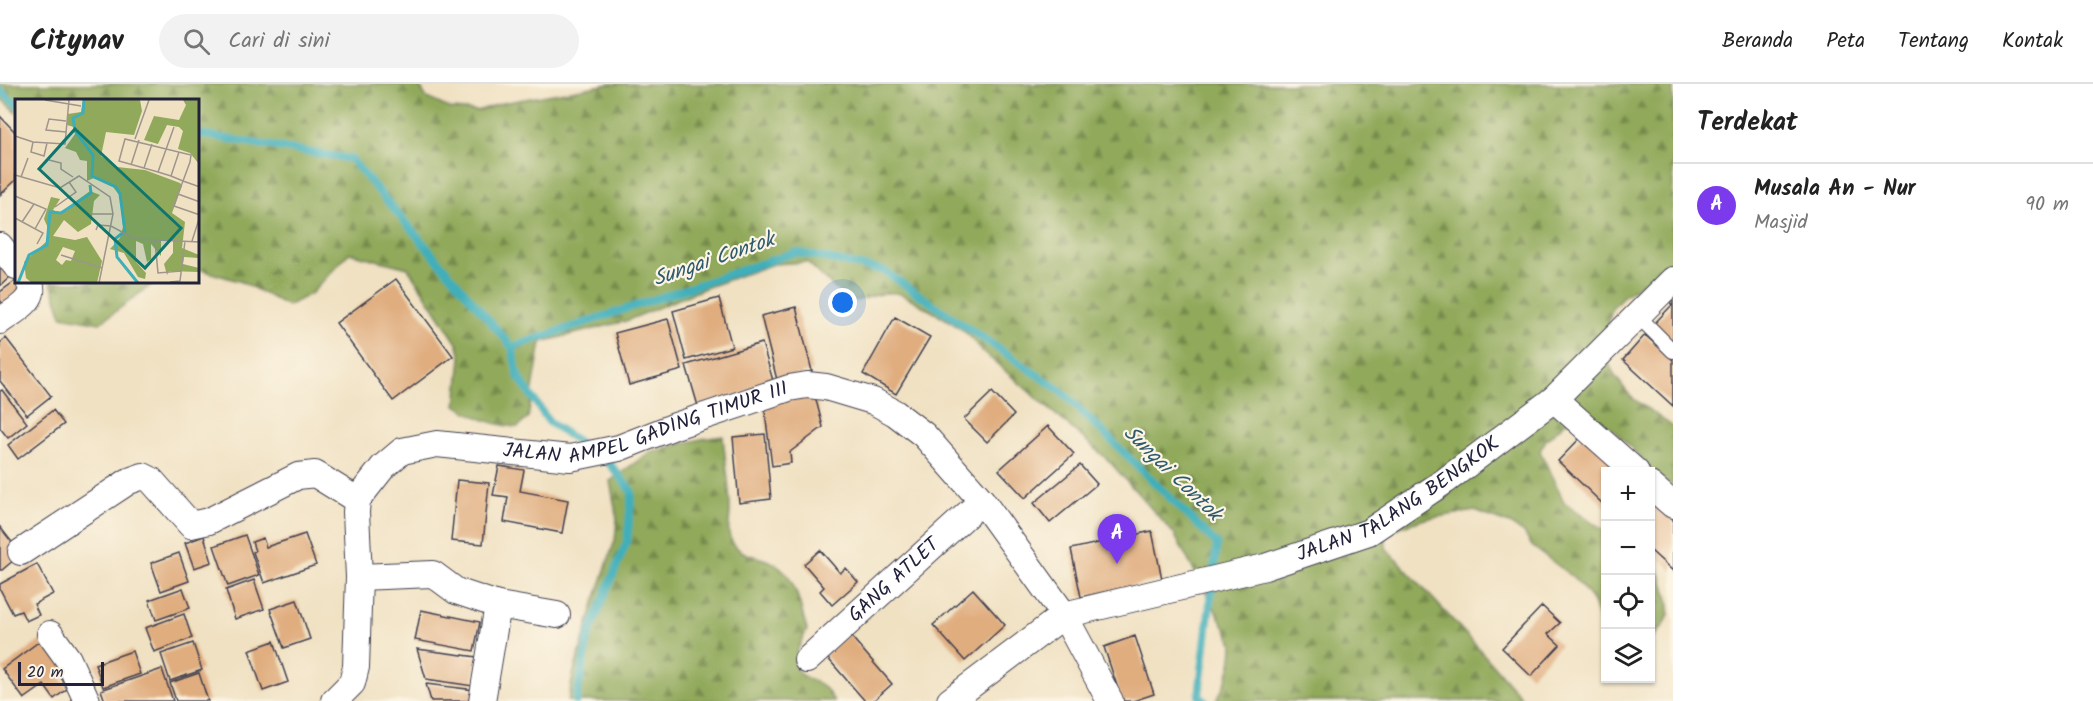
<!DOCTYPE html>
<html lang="id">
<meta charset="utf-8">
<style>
:root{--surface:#fff;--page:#f2f2f2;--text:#222;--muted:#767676;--line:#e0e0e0;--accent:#7c3aed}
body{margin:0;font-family:Kalam,sans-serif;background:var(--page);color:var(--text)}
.controls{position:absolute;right:18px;bottom:18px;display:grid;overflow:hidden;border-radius:0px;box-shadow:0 2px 4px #0004}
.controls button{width:54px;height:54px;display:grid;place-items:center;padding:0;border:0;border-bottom:2px solid var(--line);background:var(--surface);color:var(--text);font:30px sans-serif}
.scale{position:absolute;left:18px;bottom:15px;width:86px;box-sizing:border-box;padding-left:6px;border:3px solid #22223b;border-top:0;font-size:16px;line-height:21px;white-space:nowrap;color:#22223b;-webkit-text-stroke:4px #fcf5e5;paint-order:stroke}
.you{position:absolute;left:843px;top:219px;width:21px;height:21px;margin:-15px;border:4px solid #fff;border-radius:50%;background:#1a73e8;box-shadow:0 0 0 9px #1a73e833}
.badge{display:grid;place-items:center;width:39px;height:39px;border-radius:50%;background:var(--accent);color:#fff;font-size:20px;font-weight:700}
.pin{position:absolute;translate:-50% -50px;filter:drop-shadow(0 2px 3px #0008)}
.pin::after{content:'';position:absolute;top:32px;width:21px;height:18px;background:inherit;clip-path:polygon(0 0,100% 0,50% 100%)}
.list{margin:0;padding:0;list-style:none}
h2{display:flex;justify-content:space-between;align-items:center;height:78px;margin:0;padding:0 24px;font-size:26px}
h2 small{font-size:20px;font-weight:400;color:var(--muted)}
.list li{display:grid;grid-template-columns:39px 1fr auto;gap:18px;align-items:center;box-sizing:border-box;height:84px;padding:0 24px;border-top:2px solid var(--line)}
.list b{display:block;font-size:22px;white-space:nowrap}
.list p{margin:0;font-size:20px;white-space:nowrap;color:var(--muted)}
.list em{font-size:20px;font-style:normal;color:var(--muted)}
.icon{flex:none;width:33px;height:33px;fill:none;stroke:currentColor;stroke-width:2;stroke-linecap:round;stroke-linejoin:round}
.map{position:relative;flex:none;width:1673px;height:617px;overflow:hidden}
header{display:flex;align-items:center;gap:36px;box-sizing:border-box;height:84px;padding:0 30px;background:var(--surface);border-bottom:2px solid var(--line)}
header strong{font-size:28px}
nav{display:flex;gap:33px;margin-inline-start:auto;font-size:21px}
.search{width:420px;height:54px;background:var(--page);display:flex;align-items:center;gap:15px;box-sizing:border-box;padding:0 21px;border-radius:33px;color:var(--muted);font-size:22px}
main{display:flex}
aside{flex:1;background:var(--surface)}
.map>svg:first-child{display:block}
.forest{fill:url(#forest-firs);stroke:#59664a;stroke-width:1.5}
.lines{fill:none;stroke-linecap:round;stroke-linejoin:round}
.stream{stroke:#3fafba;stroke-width:8}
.building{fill:#e0ad7f}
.lane-casing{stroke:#413f4f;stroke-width:16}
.street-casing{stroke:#413f4f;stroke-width:28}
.lane{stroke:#fff;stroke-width:14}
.street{stroke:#fff;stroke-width:26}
.labels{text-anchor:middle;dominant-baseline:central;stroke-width:4.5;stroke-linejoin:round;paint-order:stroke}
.street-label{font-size:20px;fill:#22223b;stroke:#fcf5e5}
.water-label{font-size:21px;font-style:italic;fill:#2e5a6e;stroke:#fcf5e5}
.inset-river{fill:none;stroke:#3fafba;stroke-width:3}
.inset-road{fill:none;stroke:#9e958c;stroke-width:1.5}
.view{fill:#0f766e;fill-opacity:0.15;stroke:#0f766e;stroke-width:3}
.inset-edge{fill:none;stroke:#22223b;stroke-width:3}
</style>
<header>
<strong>Citynav</strong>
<div class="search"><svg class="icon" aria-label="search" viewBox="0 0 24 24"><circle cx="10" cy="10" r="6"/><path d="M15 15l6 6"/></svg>Cari di sini</div>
<nav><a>Beranda</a><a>Peta</a><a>Tentang</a><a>Kontak</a></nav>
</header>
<main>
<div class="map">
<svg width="1673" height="617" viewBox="0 0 1673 617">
<defs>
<pattern id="forest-firs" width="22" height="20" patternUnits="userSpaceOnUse" patternTransform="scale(1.5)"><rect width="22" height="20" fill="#90a95a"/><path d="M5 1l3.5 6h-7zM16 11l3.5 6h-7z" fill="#75894c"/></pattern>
</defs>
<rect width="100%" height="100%" fill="#fcf5e5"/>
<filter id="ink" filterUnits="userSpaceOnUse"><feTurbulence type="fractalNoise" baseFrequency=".0167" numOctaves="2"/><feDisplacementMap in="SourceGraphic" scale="12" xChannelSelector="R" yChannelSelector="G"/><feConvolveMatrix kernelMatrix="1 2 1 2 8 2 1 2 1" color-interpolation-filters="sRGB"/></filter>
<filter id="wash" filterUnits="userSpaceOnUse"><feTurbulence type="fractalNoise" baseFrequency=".008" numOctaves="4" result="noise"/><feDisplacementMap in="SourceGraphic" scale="24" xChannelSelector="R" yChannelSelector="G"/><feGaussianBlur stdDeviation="1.35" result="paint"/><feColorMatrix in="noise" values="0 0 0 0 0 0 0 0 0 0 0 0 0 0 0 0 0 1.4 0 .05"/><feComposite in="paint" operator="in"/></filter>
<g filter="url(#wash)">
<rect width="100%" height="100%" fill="#f0e1c2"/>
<!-- forest -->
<path class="forest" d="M0,0h418l9,14 24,11 26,2 25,-8 108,-19h1063v177l-52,37 -9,10 -9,43 12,25 16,21 42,30v58l-13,-7 -46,-48 -22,-14 -26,6 -20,18 -6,11 24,51 41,29v101l-4,-6 -9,-26 -10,-13 -9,-10 -41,-31 -8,-13 -12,-8 -37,-14 -50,8 -25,8 -14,8v13l88,95 50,58h-308c11,-19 17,-36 17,-58l-59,-109 -67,-75 -126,-109c-15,-23 -37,-31 -60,-45 -8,-5 -15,-10 -25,-12 -15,-2 -28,6 -42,8l-12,-6 -35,-33 -34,2 -68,24 -79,33 -85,21 -13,76 -10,9c-22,-1 -45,-10 -62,-22l5,-47 -3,-13 -50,-77 -59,-15 -37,40 -24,13 -46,-24 -44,-13v-169h-182v12l-16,-14z
M51,198h104l-55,41 -38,-7z
M723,352c2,25 7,50 7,74 0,11 -4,22 2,32 10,17 34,13 48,25 17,14 21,43 27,63 -7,14 -21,37 -2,47 7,4 15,5 21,12 3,3 5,8 8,12h-266l5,-26 20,-69 22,-66 2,-21 -7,-38 40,-29 51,-13z
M1651,476c10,12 18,35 18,51 0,11 -11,21 -18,28z"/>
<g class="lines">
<!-- stream -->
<path class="stream" d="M0,6l16,14
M198,50l153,25 161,188 284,-95 88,19 177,120 156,153 -18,152 6,5
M512,263l6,29 31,46 40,27
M576,617l13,-67 38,-93 5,-49 -22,-28 -10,-7"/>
</g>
<g id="blocks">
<!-- building -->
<path class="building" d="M0,32l16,17v47l-16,15z
M0,180l10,13 -10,9z
M396,195l57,77 -60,45 -57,-78z
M15,197l11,15 -19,14 -7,-10v-8z
M719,214l13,49 -46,13 -13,-49z
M1673,216v43l-19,-19 18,-19 -2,-3z
M796,223l16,64 -35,9 -16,-64z
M895,233l35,20 -34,57 -33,-20z
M668,235l14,51 -53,15 -14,-52z
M1645,251l28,25v46l-50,-46z
M6,254l45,58 -24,19 -27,-34v-38z
M762,259l12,41 -76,22 -12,-41z
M2,306l25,33 -19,15 -8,-10v-37z
M814,308l9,35 -33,25 1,11 -19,3 -8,-61z
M992,308l22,23 -27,27 -23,-23z
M53,326l11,14 -46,35 -10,-14z
M1048,342l26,28 -49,44 -26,-28z
M1585,349l40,39h-19v35l-48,-46z
M765,350l6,65 -32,4 -6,-66z
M1080,381l17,19 -47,39 -16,-20z
M499,382l25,4 -4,21 48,9 -6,33 -58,-11 4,-25 -15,-2z
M457,396l32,3 -6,61 -32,-3z
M1650,412l23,22v53l-23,-21z
M0,443l21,27 -19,16h-2z
M1152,447l10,48 -81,18 -10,-48z
M305,450l11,31 -52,18 -11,-31 2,-1 -3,-9 11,-4 3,9z
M245,451l14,40 -31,11 -14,-40z
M204,452l8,26 -18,6 -9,-25z
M820,466l20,23 6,-5 12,14 -26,23 -12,-14 4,-4 -20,-23z
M179,469l10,28 -28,10 -10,-28z
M37,480l16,30 -19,10 5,11 -13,6 -5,-10 -8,3 -13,-25v-5z
M254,496l10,29 -29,10 -9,-29z
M183,504l7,20 -34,12 -7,-20z
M973,505l32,36 -40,36 -32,-36z
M297,516l13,39 -26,9 -14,-39z
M1542,522l18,17 -12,11 12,11 -29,31 -29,-28z
M421,526l59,12 -6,29 -59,-11z
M184,530l8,24 -38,14 -9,-24z
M849,550l43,50 -19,17h-8l-40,-46z
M48,551l22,30 -12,9 10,14 -14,11 -10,-14 -20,14 -22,-30z
M1135,552l19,58 -21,7h-11l-18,-54z
M274,557l14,41 -25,9 -14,-41z
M193,559l9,27 -32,11 -9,-27z
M417,565l60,8 -4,29 -47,-7z
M132,567l8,23 -37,13 -8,-23z
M162,585l11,32h-68l-4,-11z
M199,589l9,28h-32l-6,-18z
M426,600l49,6 -2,11h-42z"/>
</g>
</g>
<g filter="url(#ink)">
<use href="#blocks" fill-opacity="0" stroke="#413f4f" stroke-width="1.5"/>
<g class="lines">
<!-- lane casing -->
<g class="lane-casing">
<path id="lane" d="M1637,231l36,36"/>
</g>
<!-- street casing -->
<g class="street-casing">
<g id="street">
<path d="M0,162l16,20"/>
<path d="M0,237c12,-9 39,-21 29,-39"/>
<path d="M1554,315l82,73"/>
<path d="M1650,401l23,20"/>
<path d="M21,468l108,-71 14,-5 8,4 40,45 18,-4 89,-45 17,-2 42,26"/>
<path d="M359,493l74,-3 23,17 42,14 -16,96"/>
<path d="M498,521l59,10"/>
<path d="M50,550l18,25 19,42"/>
<path id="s1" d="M807,576l175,-159"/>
<path id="s2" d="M334,617l18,-18 4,-16 3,-90 -3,-65 1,-12 26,-33 19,-16 35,-7 133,14 49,-10 56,-22 114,-38 18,-3 19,2 47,14 22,12 29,22 58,66 82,114 46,86"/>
<path id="s3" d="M950,617l114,-86 201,-48 104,-35 76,-51 109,-82 119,-119"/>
</g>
</g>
<!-- lane -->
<use href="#lane" class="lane"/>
<!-- street -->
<use href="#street" class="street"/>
</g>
</g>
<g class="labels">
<!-- street labels -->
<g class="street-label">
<text stroke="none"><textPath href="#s2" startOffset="526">JALAN AMPEL GADING TIMUR III</textPath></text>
<text stroke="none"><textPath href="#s3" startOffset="500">JALAN TALANG BENGKOK</textPath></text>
<text stroke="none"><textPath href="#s1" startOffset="118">GANG ATLET</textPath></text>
</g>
<!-- water labels -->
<g class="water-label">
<text transform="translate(714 176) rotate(-19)">Sungai Contok</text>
<text transform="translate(1172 390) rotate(44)">Sungai Contok</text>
</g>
</g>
<!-- overview -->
<g transform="translate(15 15)">
<rect width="184" height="184" fill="#f0e1c2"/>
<path d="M68,1h57l2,11 -8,24 -28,-3 -5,24 16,11 28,3 35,13 2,3 -10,27 13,9 -3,26 17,7v3l-15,-1 -1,7 16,4 -1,4 -29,-1 -2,4 -3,-11 9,-11v-13l-12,1v15l-10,-12v15l-4,3 -4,-18 -7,-3v21l10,11 -1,6 -7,-2 -14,-24 -14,-4 10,-11 3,-11 -3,-31 -7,-9 -19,-9 -7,3v-20l-7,-1 -4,-8 -11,-4 10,-14 -1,-7 -7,-2 1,-11 13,-2zM168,1h16v64l-9,-11 -12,-4 5,-18 -4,-4 -12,-2 -9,19 -14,-4 10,-24 25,4 7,-15zM75,92l10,4 -6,6 -3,23 -13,8 -14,-12 -11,16 22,4 12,-3 15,24 -5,22h-65l-6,-5 -2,-16 23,-21 1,-13 -4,-9 7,-22 9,2 -7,11 7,3zM48,148l12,4 -4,10 -5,-1 -4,5 -6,-5z" fill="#90a95a" fill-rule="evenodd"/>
<path class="inset-river" d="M69,1l-1,13 -10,5 2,13 18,24 -1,21 24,11 4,7 5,37 -10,8 2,18 21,26M3,184l11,-28 18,-10 3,-33 11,1 30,-20 -1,-8"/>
<path class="inset-road" d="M30,1l36,6M51,22l-17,-2 -3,11 20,2M0,37l18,6M120,40l14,-39M32,44l-3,13 -13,-4 2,-10 32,2 4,-44M34,61l12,3v6l12,8M116,66l8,-25M129,69l8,-24M143,73l16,-45M0,76l45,13 19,-12 31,21 3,17 -14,69M156,77l8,-24M6,78l7,-19M185,88l-17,-6 -12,-5 -13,-4 -39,-11 6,-22 66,16 -1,7 -7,19 -5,13 -4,12 26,9M163,95l22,8M0,97l19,8 -12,18M19,105l12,5 -11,20M40,108l21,-15 -7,-10M77,115h21M0,119l28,15 -6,11M81,131l2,-5 13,1 24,13 65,3M140,142l3,32 23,-2M177,142l8,-25M46,156l41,13M155,183l10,-1 5,-40"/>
<path class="view" d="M60,30l106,99 -36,40 -106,-99z"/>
<rect width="184" height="184" class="inset-edge"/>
</g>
</svg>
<div class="controls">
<button>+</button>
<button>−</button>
<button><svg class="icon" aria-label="locate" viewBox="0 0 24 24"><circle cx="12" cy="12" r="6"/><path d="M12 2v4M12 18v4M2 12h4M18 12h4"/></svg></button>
<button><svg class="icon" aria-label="layers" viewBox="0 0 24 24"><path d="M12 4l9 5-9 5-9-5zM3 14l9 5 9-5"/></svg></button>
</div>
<div class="scale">20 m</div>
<div class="you"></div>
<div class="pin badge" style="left:1117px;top:480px">A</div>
</div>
<aside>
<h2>Terdekat<small></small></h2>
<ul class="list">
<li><span class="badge">A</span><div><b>Musala An - Nur</b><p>Masjid</p></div><em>90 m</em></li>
</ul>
</aside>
</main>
